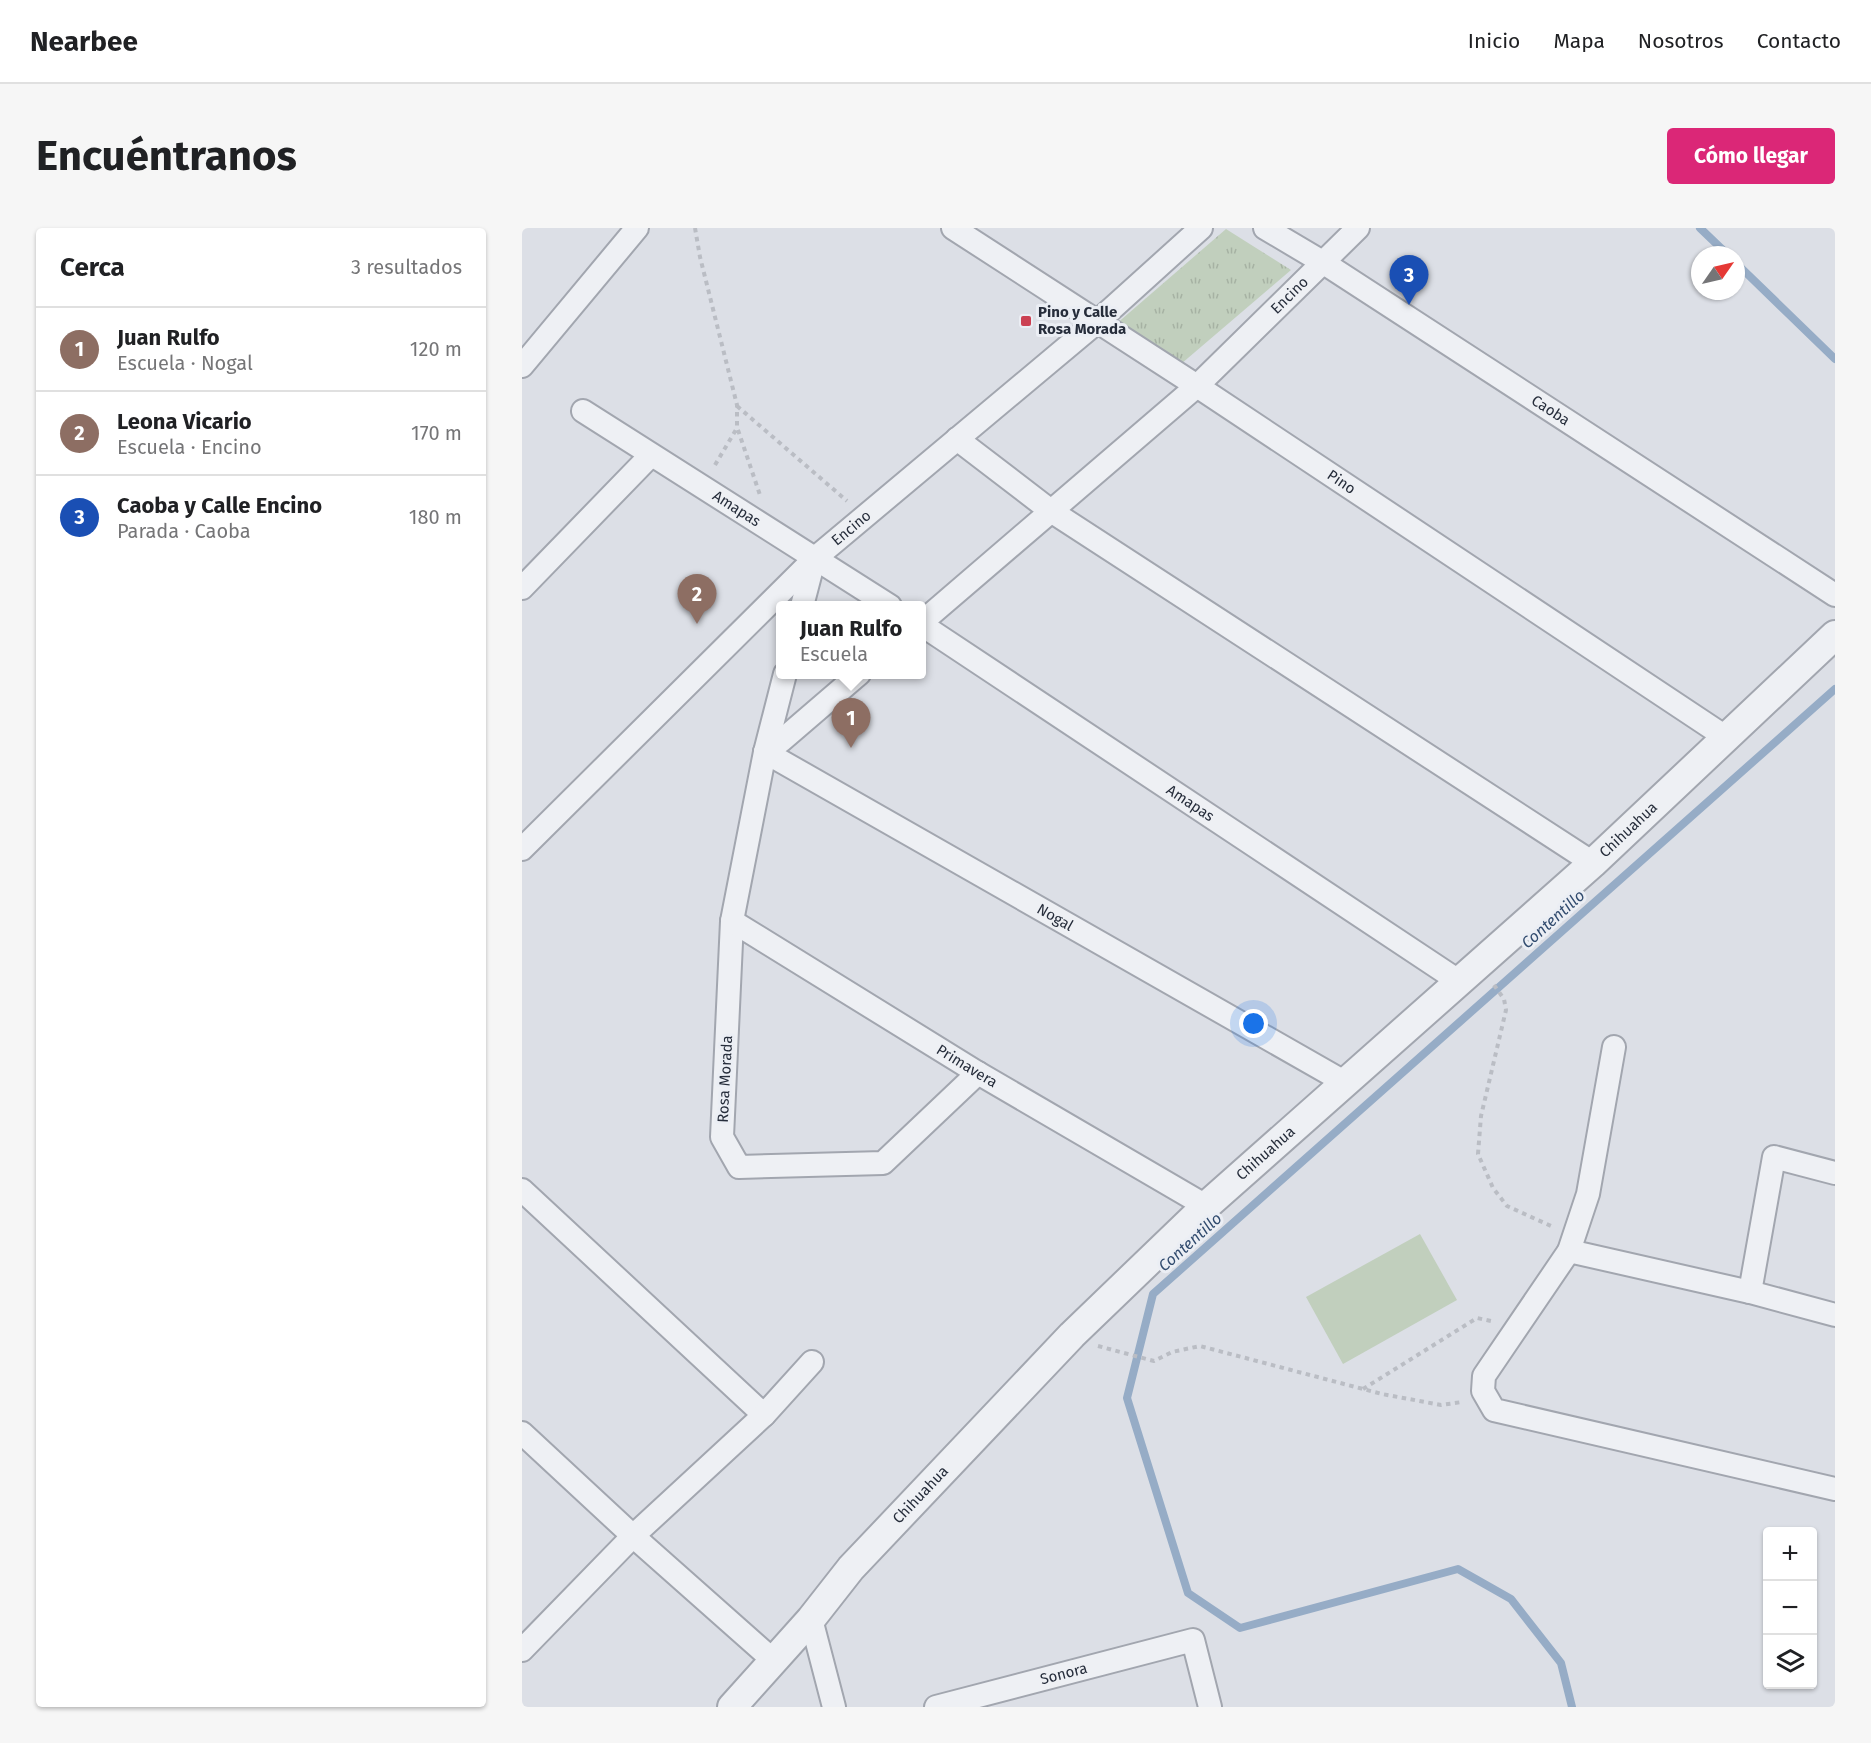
<!DOCTYPE html>
<html lang="es">
<meta charset="utf-8">
<style>
:root{--surface:#fff;--page:#f6f6f6;--text:#202124;--muted:#757577;--line:#e0e0e0;--accent:#db2777}
body{margin:0;font-family:"Fira Sans",sans-serif;background:var(--page);color:var(--text)}
.controls{position:absolute;right:18px;bottom:18px;display:grid;overflow:hidden;border-radius:6px;box-shadow:0 2px 4px #0004}
.controls button{width:54px;height:54px;display:grid;place-items:center;padding:0;border:0;border-bottom:2px solid var(--line);background:var(--surface);color:var(--text);font:30px sans-serif}
.compass{position:absolute;left:1169px;top:18px;width:54px;height:54px;border-radius:50%;background:var(--surface);box-shadow:0 2px 4px #0004;rotate:56deg}
.you{position:absolute;left:732px;top:796px;width:21px;height:21px;margin:-15px;border:4px solid #fff;border-radius:50%;background:#1a73e8;box-shadow:0 0 0 9px #1a73e833}
.badge{display:grid;place-items:center;width:39px;height:39px;border-radius:50%;background:var(--accent);color:#fff;font-size:20px;font-weight:700}
.pin{position:absolute;translate:-50% -50px;filter:drop-shadow(0 2px 3px #0008)}
.pin::after{content:'';position:absolute;top:32px;width:21px;height:18px;background:inherit;clip-path:polygon(0 0,100% 0,50% 100%)}
.popup{position:absolute;left:254px;top:373px;width:150px;height:78px;box-sizing:border-box;display:grid;place-content:center;border-radius:6px;background:var(--surface);filter:drop-shadow(0 2px 4px #0005);font-size:20px;white-space:nowrap;color:var(--muted)}
.popup b{font-size:22px;color:var(--text)}
.popup::after{content:'';position:absolute;left:50%;top:100%;margin-left:-12px;border:12px solid transparent;border-top-color:var(--surface)}
.list{margin:0;padding:0;list-style:none}
h2{display:flex;justify-content:space-between;align-items:center;height:78px;margin:0;padding:0 24px;font-size:26px}
h2 small{font-size:20px;font-weight:400;color:var(--muted)}
.list li{display:grid;grid-template-columns:39px 1fr auto;gap:18px;align-items:center;box-sizing:border-box;height:84px;padding:0 24px;border-top:2px solid var(--line)}
.list b{display:block;font-size:22px;white-space:nowrap}
.list p{margin:0;font-size:20px;white-space:nowrap;color:var(--muted)}
.list em{font-size:20px;font-style:normal;color:var(--muted)}
.icon{flex:none;width:33px;height:33px;fill:none;stroke:currentColor;stroke-width:2;stroke-linecap:round;stroke-linejoin:round}
.map{position:relative;flex:none;width:1313px;height:1479px;overflow:hidden;border-radius:6px}
header{display:flex;align-items:center;gap:36px;box-sizing:border-box;height:84px;padding:0 30px;background:var(--surface);border-bottom:2px solid var(--line)}
header strong{font-size:28px}
nav{display:flex;gap:33px;margin-inline-start:auto;font-size:21px}
.intro{display:flex;align-items:center;justify-content:space-between;box-sizing:border-box;height:144px;padding:0 36px}
h1{margin:0;font-size:42px}
.button{padding:15px 27px;border-radius:6px;background:var(--accent);color:#fff;font-size:21px;font-weight:700}
main{display:flex;gap:36px;padding:0 36px}
aside{flex:1;background:var(--surface);border-radius:6px;box-shadow:0 2px 4px #0004}
.map>svg:first-child{display:block}
.park{fill:url(#park-tufts)}
.pitch{fill:#c1cfbd}
.lines{fill:none;stroke-linecap:round;stroke-linejoin:round}
.stream{stroke:#96acc6;stroke-width:8}
.minor-casing{stroke:#a2a6af;stroke-width:26}
.tertiary-casing{stroke:#a2a6af;stroke-width:32}
.path{stroke:#babdc4;stroke-width:4;stroke-dasharray:4.5 4.5;stroke-linecap:butt}
.minor{stroke:#eef0f4;stroke-width:22}
.tertiary{stroke:#eef0f4;stroke-width:28}
.poi-dot{fill:#cb4052;stroke:#ebeef4;stroke-width:2}
.labels{text-anchor:middle;dominant-baseline:central;stroke-width:6;stroke-linejoin:round;paint-order:stroke}
.street-label{font-size:15px;fill:#262d3b;stroke:#ebeef4}
.poi-label{font-size:15px;font-weight:bold;fill:#262d3b;stroke:#ebeef4;text-anchor:start}
.water-label{font-size:16px;font-style:italic;fill:#314b6e;stroke:#ebeef4}
</style>
<header>
<strong>Nearbee</strong>
<nav><a>Inicio</a><a>Mapa</a><a>Nosotros</a><a>Contacto</a></nav>
</header>
<div class="intro"><h1>Encuéntranos</h1><a class="button">Cómo llegar</a></div>
<main>
<aside>
<h2>Cerca<small>3 resultados</small></h2>
<ul class="list">
<li><span class="badge" style="background:#8d6e63">1</span><div><b>Juan Rulfo</b><p>Escuela · Nogal</p></div><em>120 m</em></li>
<li><span class="badge" style="background:#8d6e63">2</span><div><b>Leona Vicario</b><p>Escuela · Encino</p></div><em>170 m</em></li>
<li><span class="badge" style="background:#1a4fb4">3</span><div><b>Caoba y Calle Encino</b><p>Parada · Caoba</p></div><em>180 m</em></li>
</ul>
</aside>
<div class="map">
<svg width="1313" height="1479" viewBox="0 0 1313 1479">
<defs>
<pattern id="park-tufts" width="24" height="20" patternUnits="userSpaceOnUse" patternTransform="scale(1.5)"><rect width="24" height="20" fill="#c1cfbd"/><path d="M3 7l-1-3M5 7V3M7 7l1-3M15 17l-1-3M17 17v-4M19 17l1-3" fill="none" stroke="#a6b2a3"/></pattern>
</defs>
<rect width="100%" height="100%" fill="#dcdfe6"/>
<!-- park -->
<path class="park" d="M704,1l65,41 -110,94 -66,-39z"/>
<!-- pitch -->
<path class="pitch" d="M898,1006l37,66 -114,64 -37,-67z"/>
<g class="lines">
<!-- stream -->
<path class="stream" d="M1178,0l28,27
M1214,35l99,96
M1050,1479l-11,-44 -50,-64 -53,-30 -218,59 -52,-35 -61,-195 26,-104 682,-605"/>
<!-- minor casing -->
<g class="minor-casing">
<g id="minor">
<path id="s1" d="M431,0l244,158 530,352"/>
<path id="s2" d="M743,0l59,35 511,332"/>
<path d="M0,138l115,-138"/>
<path id="s3" d="M61,183l307,195"/>
<path d="M435,211l94,72 542,352"/>
<path d="M0,360l129,-133"/>
<path d="M280,378l12,-46"/>
<path id="s4" d="M400,394l275,-236 161,-158"/>
<path id="s5" d="M400,397l538,357"/>
<path d="M263,446l-20,78 -33,169 -10,216 17,30 144,-4 95,-90"/>
<path id="s6" d="M243,524l581,331"/>
<path d="M243,524l16,-11 78,-67"/>
<path id="s7" d="M0,621l292,-290 283,-237 104,-94"/>
<path id="s8" d="M210,693l246,152 228,133"/>
<path d="M1092,819l-26,147 -19,57 -85,125 -1,15 11,19 341,79"/>
<path d="M0,962l242,225 -131,121 -111,114"/>
<path d="M1047,1023l181,41 85,23"/>
<path d="M1228,1064l24,-135 61,16"/>
<path d="M242,1187l48,-53"/>
<path d="M0,1205l111,103 141,125"/>
<path d="M289,1391l23,88"/>
<path id="s9" d="M414,1479l257,-67 17,67"/>
</g>
</g>
<!-- tertiary casing -->
<g class="tertiary-casing">
<g id="tertiary">
<path id="s10" d="M210,1479l79,-88 40,-51 221,-233 134,-129 387,-343 242,-228"/>
</g>
</g>
<!-- path -->
<path class="path" d="M173,0l5,29 37,148v22l23,68
M215,178l110,95
M193,237l22,-37
M972,757l10,14 2,11 -25,106 -3,38 15,34 14,18 44,20
M576,1118l56,15 18,-9 28,-6 182,48 59,11 21,-3
M841,1161l114,-71 14,3"/>
<!-- minor -->
<use href="#minor" class="minor"/>
<!-- tertiary -->
<use href="#tertiary" class="tertiary"/>
</g>
<!-- markers -->
<rect class="poi-dot" x="498" y="87" width="12" height="12" rx="3"/>
<g class="labels">
<!-- street labels -->
<g class="street-label">
<text stroke="none"><textPath href="#s4" startOffset="492">Encino</textPath></text>
<text stroke="none"><textPath href="#s2" startOffset="339">Caoba</textPath></text>
<text stroke="none"><textPath href="#s1" startOffset="464">Pino</textPath></text>
<text stroke="none"><textPath href="#s3" startOffset="182">Amapas</textPath></text>
<text stroke="none"><textPath href="#s7" startOffset="460">Encino</textPath></text>
<text stroke="none"><textPath href="#s5" startOffset="322">Amapas</textPath></text>
<text stroke="none"><textPath href="#s10" startOffset="1256">Chihuahua</textPath></text>
<text stroke="none"><textPath href="#s6" startOffset="334">Nogal</textPath></text>
<text stroke="none"><textPath href="#s8" startOffset="276">Primavera</textPath></text>
<text transform="translate(203 851) rotate(-87)">Rosa Morada</text>
<text stroke="none"><textPath href="#s10" startOffset="770">Chihuahua</textPath></text>
<text stroke="none"><textPath href="#s10" startOffset="284">Chihuahua</textPath></text>
<text stroke="none"><textPath href="#s9" startOffset="132">Sonora</textPath></text>
</g>
<!-- poi labels -->
<g class="poi-label">
<text x="516" y="84">Pino y Calle<tspan x="516" dy="17">Rosa Morada</tspan></text>
</g>
<!-- water labels -->
<g class="water-label">
<text transform="translate(1031 691) rotate(-42)">Contentillo</text>
<text transform="translate(668 1014) rotate(-42)">Contentillo</text>
</g>
</g>
</svg>
<div class="controls">
<button>+</button>
<button>−</button>
<button><svg class="icon" aria-label="layers" viewBox="0 0 24 24"><path d="M12 4l9 5-9 5-9-5zM3 14l9 5 9-5"/></svg></button>
</div>
<svg class="compass" viewBox="-18 -18 36 36"><path d="M0-13l5 13h-10z" fill="#e53935"/><path d="M0 13l5-13h-10z" fill="#757577"/></svg>
<div class="you"></div>
<div class="pin badge" style="left:329px;top:520px;background:#8d6e63">1</div>
<div class="popup"><b>Juan Rulfo</b>Escuela</div>
<div class="pin badge" style="left:175px;top:396px;background:#8d6e63">2</div>
<div class="pin badge" style="left:887px;top:77px;background:#1a4fb4">3</div>
</div>
</main>
